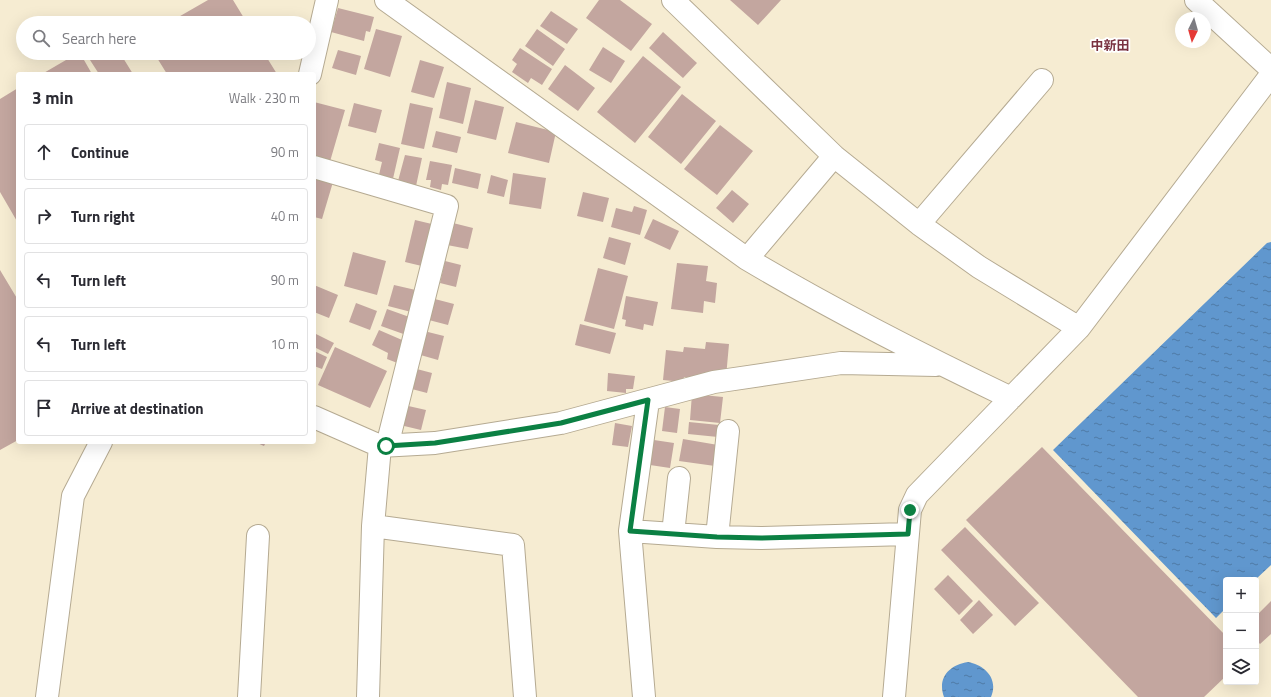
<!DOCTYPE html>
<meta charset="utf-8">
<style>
:root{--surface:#fff;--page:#f2f2f3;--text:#2b2b33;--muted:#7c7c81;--line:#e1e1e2}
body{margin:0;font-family:"Titillium Web","Noto Sans JP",sans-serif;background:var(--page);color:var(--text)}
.controls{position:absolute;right:12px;bottom:12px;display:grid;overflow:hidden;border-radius:4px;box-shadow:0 4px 16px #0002}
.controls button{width:36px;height:36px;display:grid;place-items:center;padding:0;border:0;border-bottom:1px solid var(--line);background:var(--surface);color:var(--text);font:20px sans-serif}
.compass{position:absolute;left:1175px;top:12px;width:36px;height:36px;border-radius:50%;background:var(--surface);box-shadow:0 4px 16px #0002;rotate:185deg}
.stop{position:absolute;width:12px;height:12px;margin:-9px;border:3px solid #0b8043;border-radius:50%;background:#fff}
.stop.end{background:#0b8043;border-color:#fff;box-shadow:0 1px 4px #0008}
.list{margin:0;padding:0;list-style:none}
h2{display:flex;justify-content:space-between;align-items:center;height:52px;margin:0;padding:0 16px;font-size:17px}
h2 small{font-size:13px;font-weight:400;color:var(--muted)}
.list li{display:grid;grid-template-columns:26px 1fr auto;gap:12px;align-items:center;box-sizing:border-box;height:56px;margin:0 8px 8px;padding:0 8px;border:1px solid var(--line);border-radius:4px}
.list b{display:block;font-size:15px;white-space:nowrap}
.list em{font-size:13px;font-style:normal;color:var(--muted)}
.icon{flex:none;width:22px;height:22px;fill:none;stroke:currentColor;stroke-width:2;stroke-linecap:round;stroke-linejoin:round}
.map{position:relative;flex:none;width:1271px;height:697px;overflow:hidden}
.search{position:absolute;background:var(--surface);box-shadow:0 4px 16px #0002;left:16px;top:16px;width:300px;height:44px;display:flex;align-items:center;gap:10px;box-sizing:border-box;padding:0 14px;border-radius:22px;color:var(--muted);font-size:15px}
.panel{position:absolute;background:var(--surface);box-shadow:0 4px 16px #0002;left:16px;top:72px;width:300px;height:372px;border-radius:4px}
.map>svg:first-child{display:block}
.water{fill:url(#water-ripples)}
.building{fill:#c3a69f}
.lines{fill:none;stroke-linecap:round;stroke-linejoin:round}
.minor-casing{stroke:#b5aa92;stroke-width:24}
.minor{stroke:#fff;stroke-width:22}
.route{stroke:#0b8043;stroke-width:5}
.labels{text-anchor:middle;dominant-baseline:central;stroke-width:3.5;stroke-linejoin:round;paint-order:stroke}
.neighbourhood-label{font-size:13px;font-weight:bold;fill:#7a3342;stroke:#fff}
</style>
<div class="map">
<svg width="1271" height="697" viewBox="0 0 1271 697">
<defs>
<pattern id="water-ripples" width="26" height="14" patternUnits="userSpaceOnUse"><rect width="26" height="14" fill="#6097ce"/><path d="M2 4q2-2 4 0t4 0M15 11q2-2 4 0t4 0" fill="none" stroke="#4e7aa5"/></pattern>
</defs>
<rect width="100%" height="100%" fill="#f6ecd2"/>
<!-- water -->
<path class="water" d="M1271,242v323l-16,15h-29v28l-10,10 -163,-168 214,-207z
M968,662c16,3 31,16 23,35h-47c-7,-19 5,-32 24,-35z"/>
<!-- building -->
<path class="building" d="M208,0h25l14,23h-79z
M599,0h21l32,24 -21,27 -45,-33z
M730,0h51l-23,25z
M338,8l36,9 -4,15 -4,-1 -2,10 -33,-9z
M551,11l27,18 -11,15 -27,-18z
M376,29l26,7 -12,41 -26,-8z
M537,29l28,20 -12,17 -28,-20z
M663,32l34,31 -14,15 -34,-30z
M603,47l22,14 -14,22 -22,-13z
M520,48l32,21 -10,16 -11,-7 -3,5 -16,-11 5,-8 -5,-4z
M338,50l23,6 -5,19 -24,-7z
M78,53h2l12,21h-50z
M101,53h19l13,21h-34l-9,-14z
M154,53h110l13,21h-110z
M643,56l38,31 -46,56 -38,-31z
M420,60l24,7 -10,31 -23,-6z
M565,65l30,23 -17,23 -30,-22z
M447,82l24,6 -8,36 -24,-6z
M18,88v135l-18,-31v-93z
M682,94l34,27 -35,43 -33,-27z
M475,100l29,7 -8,33 -29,-7z
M314,102l31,8 -16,55 -15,-4z
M354,103l28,7 -6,23 -28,-7z
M410,103l23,5 -9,41 -23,-5z
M516,122l40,10 -7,31 -41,-10z
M720,125l33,26 -36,44 -33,-26z
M436,131l25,6 -4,16 -25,-6z
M379,143l21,5 -8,35 -14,-4 4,-17 -7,-2z
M405,155l17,3 -6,28 -18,-5z
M430,161l22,4 -4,20 -6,-1 -1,6 -11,-3 1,-7h-5z
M455,168l26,6 -3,15 -26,-6z
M513,173l33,5 -5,31 -32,-5z
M491,175l17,5 -4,17 -17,-4z
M314,177l19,5 -11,37 -8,-2z
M732,190l17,14 -16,19 -17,-15z
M583,192l26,6 -6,24 -26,-6z
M634,206l13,4 -7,25 -29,-8 5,-19 16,4z
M653,219l26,12 -9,19 -26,-12z
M415,220l21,5 -10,42 -21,-5z
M453,223l20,5 -5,21 -21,-4z
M609,237l22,6 -6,22 -22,-7z
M353,252l33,9 -9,34 -33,-9z
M445,261l16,4 -5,22 -16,-4z
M677,263l31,3 -2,15 11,2 -2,20 -11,-2 -1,12 -32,-4z
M598,268l30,8 -14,53 -30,-8z
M0,270l18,30v140l-18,10z
M314,285l24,10 -9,23 -15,-6z
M394,285l26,6 -5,22 -27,-7z
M626,296l32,6 -5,24 -9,-2 -1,6 -18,-4 1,-6 -4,-1z
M431,298l23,6 -6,21 -23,-6z
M356,303l21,8 -7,19 -21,-8z
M387,309l28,10 -6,17 -28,-10z
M580,324l36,9 -6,21 -35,-9z
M379,330l30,13 -9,21 -13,-5 1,-6 -16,-8z
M424,331l20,5 -6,24 -21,-6z
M314,333l20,10 -6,11 -14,-7z
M706,342l23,2 -3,33 -22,2 -20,-2 -1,5 -20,-2 3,-30 17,2 1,-5 21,2z
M335,347l52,24 -17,37 -52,-23z
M314,351l13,6 -5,12 -8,-3z
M413,368l19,5 -5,20 -19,-5z
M608,373l27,3 -2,13h-7v4l-19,-2z
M692,394l31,3 -3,26 -30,-3z
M404,405l22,5 -5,20 -21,-5z
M665,407l15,2 -3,24 -15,-2z
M689,422l30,3 -1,12 -30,-3z
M615,423l17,3 -4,21 -16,-2z
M683,439l35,6 -3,21 -36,-5z
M654,440l20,3 -4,25 -20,-3z
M255,442h11l-2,4z
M1042,447l184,189v40l-22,21h-66l-172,-177z
M965,527l74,76 -24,23 -74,-76z
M948,575l25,26 -14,14 -25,-26z
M979,600l14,15 -20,19 -13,-14z
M1271,601v33l-11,10 -4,-4v-24z"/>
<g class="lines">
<!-- minor casing -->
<g class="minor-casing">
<path id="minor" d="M386,0l361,259c86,51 174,96 264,139
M673,0l161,156 85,68 60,43 100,61
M1196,0l75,69
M310,74l17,-74
M314,167l133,39 -60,240
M919,224l123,-144
M747,259l87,-103
M314,417l66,29 -7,80 -5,171
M380,446l55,-3 126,-20 153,-41 127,-19 95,2
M373,526l140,19 12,152
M630,531l87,6 44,1 147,-4
M673,534l6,-56
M717,537l11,-106
M47,697l26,-201 28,-54
M249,697l9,-161
M644,697l-14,-166 18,-130
M894,697l16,-187 7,-15 162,-167 192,-253"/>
</g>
<!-- minor -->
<use href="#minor" class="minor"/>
</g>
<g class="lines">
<!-- route -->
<path class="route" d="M386,446l49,-3 126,-20 87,-23 -18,131 87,6 44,1 147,-4 2,-24"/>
</g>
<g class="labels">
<!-- neighbourhood labels -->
<g class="neighbourhood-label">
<text x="1110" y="45">中新田</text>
</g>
</g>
</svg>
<div class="controls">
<button>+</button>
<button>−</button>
<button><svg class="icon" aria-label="layers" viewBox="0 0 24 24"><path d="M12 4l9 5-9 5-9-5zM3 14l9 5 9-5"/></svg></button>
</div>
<svg class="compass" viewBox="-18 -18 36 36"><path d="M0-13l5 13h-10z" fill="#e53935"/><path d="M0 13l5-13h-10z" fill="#7c7c81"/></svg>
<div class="stop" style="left:386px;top:446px"></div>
<div class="stop end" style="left:910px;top:510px"></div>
<div class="search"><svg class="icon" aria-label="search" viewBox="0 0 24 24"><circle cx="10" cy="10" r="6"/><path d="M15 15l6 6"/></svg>Search here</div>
<section class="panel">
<h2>3 min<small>Walk · 230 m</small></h2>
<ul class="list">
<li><svg class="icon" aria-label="ahead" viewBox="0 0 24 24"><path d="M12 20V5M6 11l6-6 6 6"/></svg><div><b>Continue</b></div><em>90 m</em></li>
<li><svg class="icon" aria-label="right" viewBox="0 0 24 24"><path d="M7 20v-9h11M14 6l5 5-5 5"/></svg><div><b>Turn right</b></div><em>40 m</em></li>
<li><svg class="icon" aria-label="left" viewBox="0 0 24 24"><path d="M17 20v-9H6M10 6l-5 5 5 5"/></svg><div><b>Turn left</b></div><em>90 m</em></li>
<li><svg class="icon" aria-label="left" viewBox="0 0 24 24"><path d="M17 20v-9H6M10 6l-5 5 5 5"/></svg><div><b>Turn left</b></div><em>10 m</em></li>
<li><svg class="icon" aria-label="arrive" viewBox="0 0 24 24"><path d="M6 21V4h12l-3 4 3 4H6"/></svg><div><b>Arrive at destination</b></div></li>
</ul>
</section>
</div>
